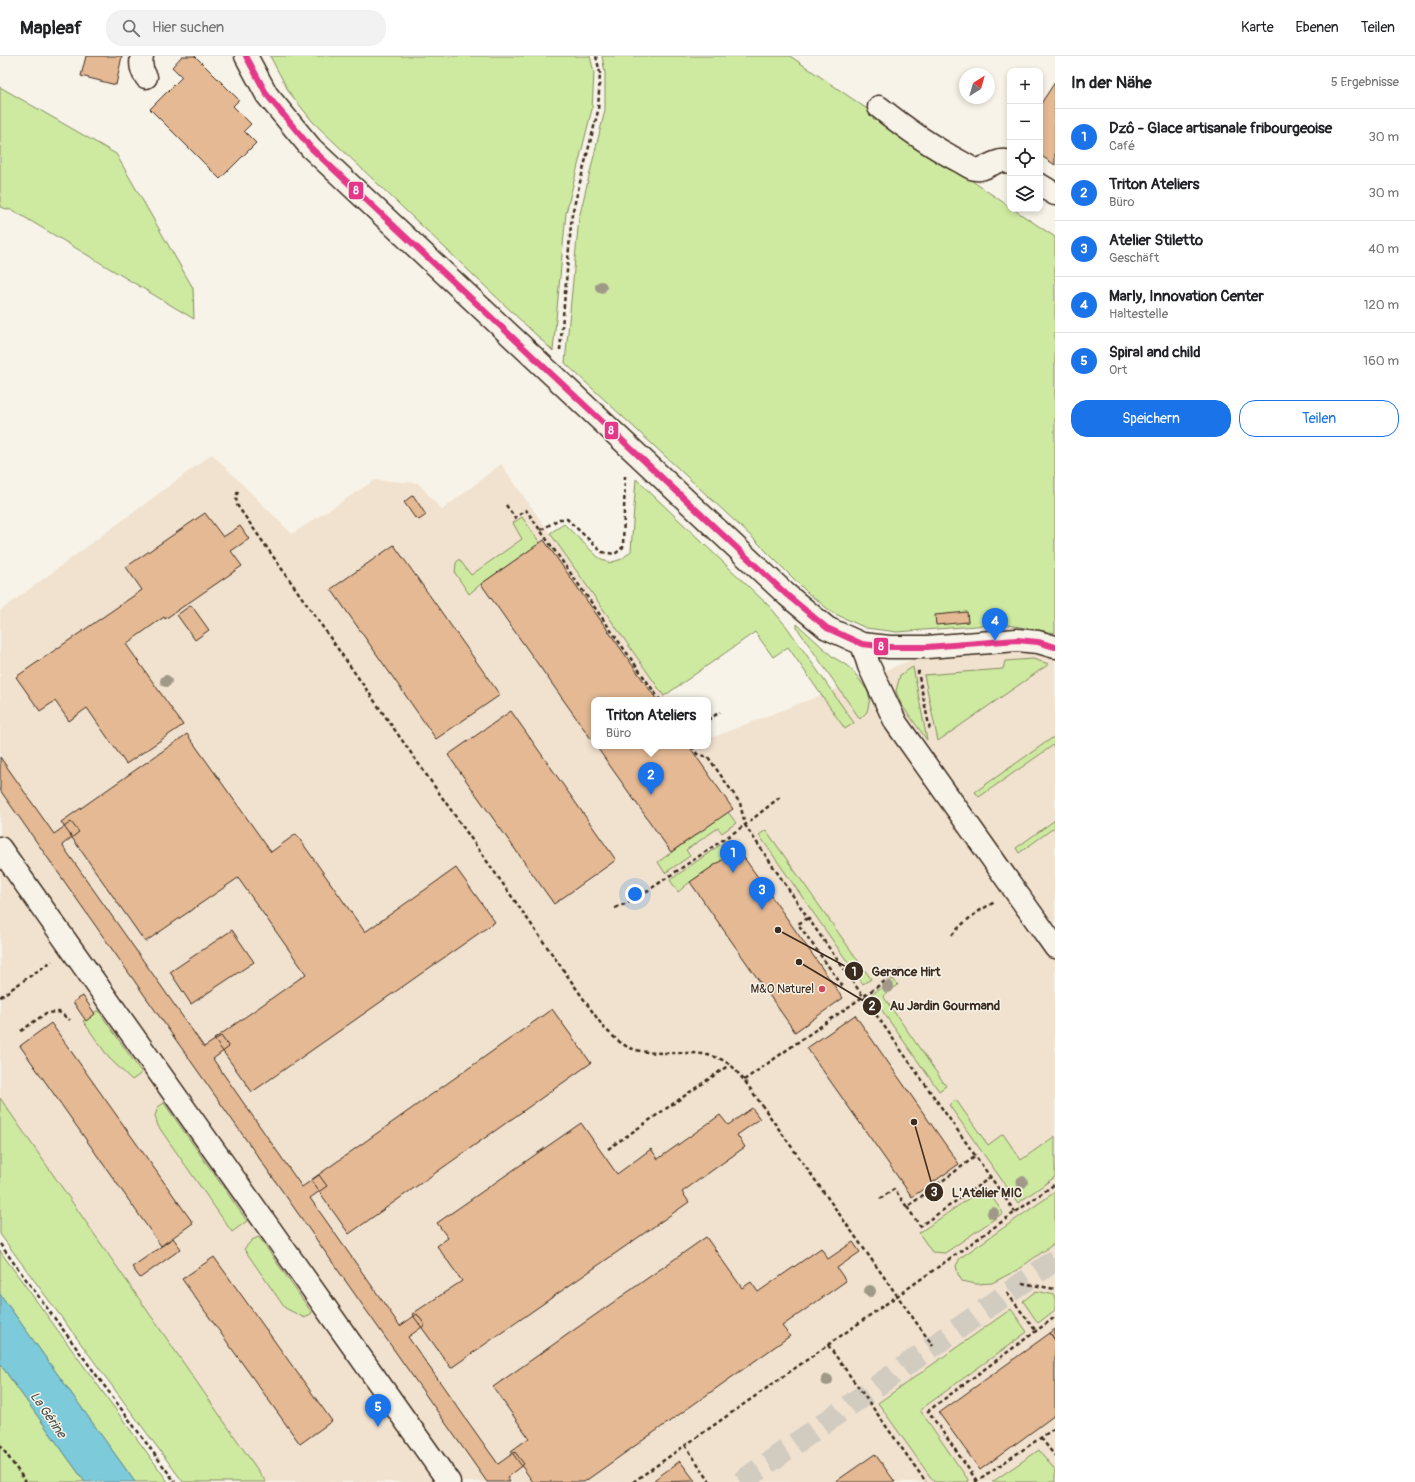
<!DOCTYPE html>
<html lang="de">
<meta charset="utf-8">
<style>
:root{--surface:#fff;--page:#f2f2f2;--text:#202124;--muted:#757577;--line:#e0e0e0;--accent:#1a73e8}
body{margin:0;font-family:Pangolin,sans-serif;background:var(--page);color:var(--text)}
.controls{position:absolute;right:12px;top:12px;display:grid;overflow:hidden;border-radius:8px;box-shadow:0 2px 6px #0003}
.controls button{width:36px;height:36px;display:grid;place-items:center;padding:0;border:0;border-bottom:1px solid var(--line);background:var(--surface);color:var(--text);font:20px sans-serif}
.compass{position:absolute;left:959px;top:12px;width:36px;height:36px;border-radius:50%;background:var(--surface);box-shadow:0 2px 6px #0003;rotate:37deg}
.you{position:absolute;left:635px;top:838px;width:14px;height:14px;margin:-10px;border:3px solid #fff;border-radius:50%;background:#1a73e8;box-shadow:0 0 0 6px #1a73e833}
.badge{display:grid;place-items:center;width:26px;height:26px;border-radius:50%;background:var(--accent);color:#fff;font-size:13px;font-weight:700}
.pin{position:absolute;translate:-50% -33px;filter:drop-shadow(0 1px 2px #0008)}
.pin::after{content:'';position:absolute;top:21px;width:14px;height:12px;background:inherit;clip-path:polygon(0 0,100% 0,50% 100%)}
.popup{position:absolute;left:591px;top:641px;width:120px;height:52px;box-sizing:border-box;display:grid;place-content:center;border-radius:8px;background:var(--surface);filter:drop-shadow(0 1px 3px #0005);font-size:13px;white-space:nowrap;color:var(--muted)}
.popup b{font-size:15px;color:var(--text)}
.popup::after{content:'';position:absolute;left:50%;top:100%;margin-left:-8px;border:8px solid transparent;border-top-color:var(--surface)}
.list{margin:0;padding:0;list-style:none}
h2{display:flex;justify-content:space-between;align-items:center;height:52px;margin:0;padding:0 16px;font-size:17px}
h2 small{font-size:13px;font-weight:400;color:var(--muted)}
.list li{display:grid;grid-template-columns:26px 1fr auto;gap:12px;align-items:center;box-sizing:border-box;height:56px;padding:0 16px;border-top:1px solid var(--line)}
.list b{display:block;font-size:15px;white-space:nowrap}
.list p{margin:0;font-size:13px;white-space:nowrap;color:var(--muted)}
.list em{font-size:13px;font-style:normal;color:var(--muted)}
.actions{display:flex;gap:8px;padding:12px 16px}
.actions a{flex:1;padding:9px 0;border:1px solid var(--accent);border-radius:16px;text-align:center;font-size:14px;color:var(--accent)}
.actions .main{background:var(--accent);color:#fff}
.icon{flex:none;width:22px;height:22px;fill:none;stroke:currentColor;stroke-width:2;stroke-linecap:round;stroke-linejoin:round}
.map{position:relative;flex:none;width:1055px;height:1426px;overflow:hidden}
header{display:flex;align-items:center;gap:24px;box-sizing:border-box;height:56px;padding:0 20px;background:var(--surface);border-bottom:1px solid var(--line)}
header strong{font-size:19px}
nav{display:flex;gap:22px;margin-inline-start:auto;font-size:14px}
.search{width:280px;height:36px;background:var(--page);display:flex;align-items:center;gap:10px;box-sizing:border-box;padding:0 14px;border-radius:16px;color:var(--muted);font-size:15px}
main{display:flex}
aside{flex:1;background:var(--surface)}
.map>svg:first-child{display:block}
.built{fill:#f1e2cf}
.green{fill:#ceeaa1;stroke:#848a60}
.water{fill:#7ccada;stroke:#628a8f}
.building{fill:#e4b994;stroke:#3b2a1e}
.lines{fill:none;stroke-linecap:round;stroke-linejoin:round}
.minor-tunnel{stroke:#d1cbc0;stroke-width:22;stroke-dasharray:22 11;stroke-linecap:butt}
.minor-casing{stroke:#3b2a1e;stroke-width:25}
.path{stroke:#3b2a1e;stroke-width:2.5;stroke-dasharray:4 3;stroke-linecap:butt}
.minor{stroke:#f7f3e8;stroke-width:22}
.bus-1-casing{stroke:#f7f3e8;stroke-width:9}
.bus-1{stroke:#e43789;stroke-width:6}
.tree{fill:#a09987}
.poi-dot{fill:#d1495b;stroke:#f7f3e8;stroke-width:1.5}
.labels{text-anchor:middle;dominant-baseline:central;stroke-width:3;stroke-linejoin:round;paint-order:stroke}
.poi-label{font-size:12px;fill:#3b2a1e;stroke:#f7f3e8;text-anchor:end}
.water-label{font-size:13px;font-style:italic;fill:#4b524d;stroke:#f7f3e8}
.leader{fill:none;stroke:#3b2a1e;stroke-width:1.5}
.callout-dot{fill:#3b2a1e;stroke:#f7f3e8;stroke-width:1.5}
.mark-label{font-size:12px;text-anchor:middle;font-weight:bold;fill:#fff}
.callout-label{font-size:13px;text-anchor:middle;font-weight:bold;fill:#3b2a1e;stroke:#f7f3e8;stroke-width:3;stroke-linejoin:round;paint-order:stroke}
.line-badge{stroke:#f7f3e8;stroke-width:1.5}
.badge-label{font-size:11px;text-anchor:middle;font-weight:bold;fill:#fff}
</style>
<header>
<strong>Mapleaf</strong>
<div class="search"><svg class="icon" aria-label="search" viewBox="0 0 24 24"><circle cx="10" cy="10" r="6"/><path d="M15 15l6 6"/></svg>Hier suchen</div>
<nav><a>Karte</a><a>Ebenen</a><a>Teilen</a></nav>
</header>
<main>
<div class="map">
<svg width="1055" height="1426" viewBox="0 0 1055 1426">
<rect width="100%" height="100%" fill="#f7f3e8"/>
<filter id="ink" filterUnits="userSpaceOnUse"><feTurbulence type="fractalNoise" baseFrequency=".025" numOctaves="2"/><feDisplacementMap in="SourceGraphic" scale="8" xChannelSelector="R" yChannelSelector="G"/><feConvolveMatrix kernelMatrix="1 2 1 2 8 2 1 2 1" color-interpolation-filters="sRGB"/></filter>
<g filter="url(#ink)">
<!-- built -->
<path class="built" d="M212,398l80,80 83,-54 43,3 24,27 59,-46 166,236h-73v46h114v-7l325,-126 22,14v855h-789l-266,-384v-487z"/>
<!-- green -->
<path class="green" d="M270,0h320l4,17 -2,36 -26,104 -13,138 -240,-229 -24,-30z
M602,0h188l220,151v2h3l42,28v396l-53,-9 -105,8 -31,-4 -33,-15 -24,-19 -56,-56 -188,-175 14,-145 26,-108v-37z
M0,31l116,67 77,134 1,31 -180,-108 -14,-4z
M636,423l134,128 17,20 67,96 -9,6 -57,-82 -15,10 -18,-25 -91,64 -114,-163 14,-9 34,33 11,6 13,-4 9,-8z
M522,461l18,26 -59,41 -12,10 -14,-21 1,-10 3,-4 12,16 51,-36 -9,-16z
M797,568l36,33 13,8 7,6 14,19 3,9 -3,13 -7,7 -63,-91z
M1033,603l16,5 -111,77 -14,-66 79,-6 2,-8z
M913,611l14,73 -26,-36 -5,-13 4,-16z
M1055,680v8l-76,53 -4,-5z
M728,756l8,11 -14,10 -4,-5 -32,22 4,6 -25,17 -7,-11z
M1055,764v7l-36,26 -3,-5z
M766,774l105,149 -8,5 -104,-149z
M727,784l8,11 -45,31 -12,10 -8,-12z
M893,923l5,6 -15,11 63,90 -7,5 -68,-96z
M98,954l44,63 -10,7 -23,-22 -26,-37z
M0,1042l266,384h-83l-183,-248z
M956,1044l32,45 15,-11 18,26 34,-24v41l-37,26 -69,-98z
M164,1047l83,118 -15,11 -74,-106 -3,-10 3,-9z
M985,1131l18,26 -58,40 -13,-1 -13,-19z
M1055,1136v51l-38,27 -25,13 -16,1 -14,-3 -4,-7 -2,-8 4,-8z
M259,1181l53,76 -7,5 -20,-10 -41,-59 8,-9z
M0,1195l156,214 12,17h-33l-135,-188z
M1036,1235l19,4v15l-17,13 -15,-22z
M1011,1253l16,23 -107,78 49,71 -2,1h-33l-56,-79z
M0,1308l85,118h-85z
M1039,1394l16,20v12h-63z"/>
<!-- water -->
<path class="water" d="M0,1238l135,188h-50l-85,-118z"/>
<!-- building -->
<path class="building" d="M86,0h36l-6,29 -35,-9z
M182,0h13l44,44 -6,6 18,18 -7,7 12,12 -36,36 -70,-70 32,-32 -10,-10z
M1055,26v83l-15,-10v-50z
M413,439l13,20 -7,5 -3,-3 -1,1 -11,-16z
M205,457l18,24 17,-11 9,13 -18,12 11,15 -77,53 -1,-2 -38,27 57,81 -57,39 -39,-56 -18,13 -14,-20 -15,10 -24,-34 126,-87 -16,-23z
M544,484l113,160h-63v43l-113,-159z
M394,489l106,150 -64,44 -105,-150z
M191,549l18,25 -14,10 -18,-25z
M967,556l1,10 -32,3 -1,-10z
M511,655l105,149 -62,44 -106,-149z
M187,678l84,118 25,-18 69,98 91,-64 39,54 -243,170 -38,-53 92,-65 -68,-96 -93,64 -84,-120z
M596,690h93l44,63 -62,43z
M0,701l54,77 17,-12 8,10 -17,13 142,202 17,-11 8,11 -16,12 89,128 17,-12 8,11 -17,12 90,128 17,-12 8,11 -17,12 90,127 17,-12 9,12 -17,13 3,5h-23l-487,-692z
M738,793l105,149 -48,34 -105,-150z
M232,874l22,32 -63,42 -21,-32z
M83,940l12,18 -9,7 -13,-19z
M552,953l39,54 -242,171 -38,-54z
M855,959l104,149 -47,33 -105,-149z
M51,967l142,200 -32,23 -141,-200z
M752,1052l8,11 -23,16 8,12 -63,45 7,10 -238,166 -39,-54 50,-33 -25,-35 11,-8 -11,-15 144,-100 36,51 34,-25 7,10 62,-44 8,10z
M706,1181l36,51 9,-6 7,10 63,-44 7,11 25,-17 7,10 -23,16 9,13 -64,45 8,10 -206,146h-51l-22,-31 18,-13 -36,-51z
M173,1182l8,11 -41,29 -8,-11z
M214,1201l118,164 -32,23 -118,-165z
M1055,1273v11l-5,-7z
M1050,1277l5,7v75l-75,55 -41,-57z
M875,1398l20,28h-60z
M680,1405l15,20 -39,1 -2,-2z"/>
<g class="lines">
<!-- minor-tunnel -->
<path class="minor-tunnel" d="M741,1426l314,-222"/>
<!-- minor casing -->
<g class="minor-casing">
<path id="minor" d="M142,0c-2,8 -1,14 4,21
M246,0l21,39 44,53 476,447 40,33 35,16 27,3h38l90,-7 21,2 17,5
M879,51c26,21 53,40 82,55 4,2 10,7 14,7 12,2 24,-14 35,-6
M1040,129l15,9
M862,588l7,22 27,57 159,224
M0,792l449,634"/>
</g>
<!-- path -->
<path class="path" d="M560,294l12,-136 26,-103 2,-38 -4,-17
M238,435l-2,6 1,8 367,523c7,6 15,15 24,19 32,14 71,-4 101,17 6,4 10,11 15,16l189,266
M506,449l9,13 11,-8 134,190
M541,474l18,-11h8l35,33 13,2 8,-7 2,-71
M920,616h-2l12,58
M708,664l12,-8
M692,690l5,8 11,3 32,46 5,22 35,-28
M615,852l19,-8 111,-75 63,93 207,294
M808,862l-10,6 46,64
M952,879c12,-14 27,-25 43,-33
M0,941l52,-36
M21,975l25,-18 13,-1 11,8
M744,1024l157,-110
M608,1093l121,-84
M880,1143l14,-10 13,18 69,-51
M907,1151l13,19 71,-49
M0,1188l175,238
M1022,1227l33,6
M1007,1237l29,38
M828,1289l98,137
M1041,1382l14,18
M0,1389l26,37
M685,1389l25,37
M977,1425l-49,-70 127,-94
M633,1426l195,-137 227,-161
M975,1426l80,-54"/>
<!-- minor -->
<use href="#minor" class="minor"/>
<!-- bus-1 casing -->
<g class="bus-1-casing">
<path id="bus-1" d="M246,0l21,39 44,53 476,447 40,33 35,16 27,3h38l90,-7 21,2 17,5"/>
</g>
<!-- bus-1 -->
<use href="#bus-1" class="bus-1"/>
</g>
<!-- trees -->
<g class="tree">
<circle cx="601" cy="231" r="6"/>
<circle cx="166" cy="625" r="6"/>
<circle cx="888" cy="931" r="6"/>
<circle cx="1022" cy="1126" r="6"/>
<circle cx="993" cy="1157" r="6"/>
<circle cx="870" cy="1235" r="6"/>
<circle cx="827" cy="1324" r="6"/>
</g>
</g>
<!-- markers -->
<circle class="poi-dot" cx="822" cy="933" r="4"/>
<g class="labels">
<!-- poi labels -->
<g class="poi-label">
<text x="814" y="933">M&amp;O Naturel</text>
</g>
<!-- water labels -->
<g class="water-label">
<text transform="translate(48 1359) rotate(55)">La Gérine</text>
</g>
</g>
<!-- callouts -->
<path class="leader" d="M778 874L854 915M799 906L872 950M914 1066L934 1136"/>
<g class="callout-dot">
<circle cx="778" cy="874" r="4"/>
<circle cx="799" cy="906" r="4"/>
<circle cx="914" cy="1066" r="4"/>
<circle cx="854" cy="915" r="10"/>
<circle cx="872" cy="950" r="10"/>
<circle cx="934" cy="1136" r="10"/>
</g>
<g class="mark-label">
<text x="854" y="920">1</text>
<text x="872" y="954">2</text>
<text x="934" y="1140">3</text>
</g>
<g class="callout-label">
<text x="906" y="920">Gerance Hirt</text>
<text x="945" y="954">Au Jardin Gourmand</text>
<text x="987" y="1141">L'Atelier MIC</text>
</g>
<g class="line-badge">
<rect x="348" y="125" width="16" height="19" rx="4" fill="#e43789"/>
<rect x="604" y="365" width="15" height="19" rx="4" fill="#e43789"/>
<rect x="873" y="581" width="16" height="19" rx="4" fill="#e43789"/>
</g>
<g class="badge-label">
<text x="356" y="138">8</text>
<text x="611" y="378">8</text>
<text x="881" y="594">8</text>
</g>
</svg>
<div class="controls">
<button>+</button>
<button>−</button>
<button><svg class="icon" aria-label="locate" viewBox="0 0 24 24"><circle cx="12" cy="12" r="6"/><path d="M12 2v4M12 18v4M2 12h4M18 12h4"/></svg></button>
<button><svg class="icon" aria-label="layers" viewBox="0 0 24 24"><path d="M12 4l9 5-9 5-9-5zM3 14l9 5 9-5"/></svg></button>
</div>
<svg class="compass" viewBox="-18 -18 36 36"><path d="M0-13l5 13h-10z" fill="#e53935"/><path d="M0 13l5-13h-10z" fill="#757577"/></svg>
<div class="you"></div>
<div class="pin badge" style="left:733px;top:817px">1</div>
<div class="pin badge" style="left:651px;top:739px">2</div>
<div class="popup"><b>Triton Ateliers</b>Büro</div>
<div class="pin badge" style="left:762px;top:854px">3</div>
<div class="pin badge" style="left:995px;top:585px">4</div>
<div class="pin badge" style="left:378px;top:1371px">5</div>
</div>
<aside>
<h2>In der Nähe<small>5 Ergebnisse</small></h2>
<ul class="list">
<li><span class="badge">1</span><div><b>Dzô - Glace artisanale fribourgeoise</b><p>Café</p></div><em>30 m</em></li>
<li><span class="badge">2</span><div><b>Triton Ateliers</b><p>Büro</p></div><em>30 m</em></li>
<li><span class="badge">3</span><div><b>Atelier Stiletto</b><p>Geschäft</p></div><em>40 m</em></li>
<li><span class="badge">4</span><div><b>Marly, Innovation Center</b><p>Haltestelle</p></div><em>120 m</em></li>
<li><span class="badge">5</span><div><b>Spiral and child</b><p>Ort</p></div><em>160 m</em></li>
</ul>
<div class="actions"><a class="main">Speichern</a><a>Teilen</a></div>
</aside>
</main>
